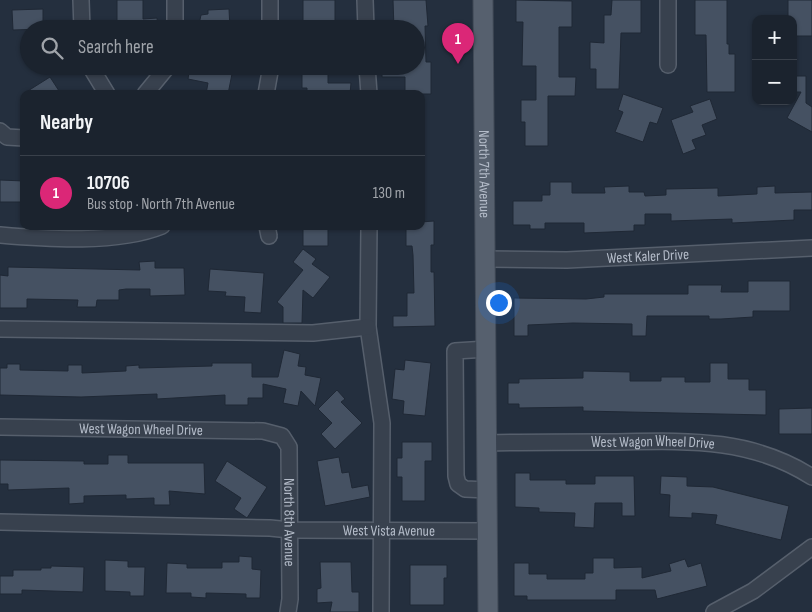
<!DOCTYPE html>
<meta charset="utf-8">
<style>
:root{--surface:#1b232e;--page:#282f3a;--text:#f1f3f6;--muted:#a0a4aa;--line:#39404a;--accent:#db2777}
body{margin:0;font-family:"Sofia Sans Condensed",sans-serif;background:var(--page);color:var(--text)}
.controls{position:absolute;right:15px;top:15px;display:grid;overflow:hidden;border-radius:10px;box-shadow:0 1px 4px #0004}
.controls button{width:45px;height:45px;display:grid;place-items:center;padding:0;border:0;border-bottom:1px solid var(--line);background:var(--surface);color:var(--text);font:25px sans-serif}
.you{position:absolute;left:498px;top:302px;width:18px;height:18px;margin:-12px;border:4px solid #fff;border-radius:50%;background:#1a73e8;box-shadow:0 0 0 8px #1a73e833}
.badge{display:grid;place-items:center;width:32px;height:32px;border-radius:50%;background:var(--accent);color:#fff;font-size:16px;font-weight:700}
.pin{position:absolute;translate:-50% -41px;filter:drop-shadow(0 1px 2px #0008)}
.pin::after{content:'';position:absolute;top:26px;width:18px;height:15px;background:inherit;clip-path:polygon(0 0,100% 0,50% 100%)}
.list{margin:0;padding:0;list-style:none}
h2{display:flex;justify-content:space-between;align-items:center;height:65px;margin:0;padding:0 20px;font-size:21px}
h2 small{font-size:16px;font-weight:400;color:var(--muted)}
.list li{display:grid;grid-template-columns:32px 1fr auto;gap:15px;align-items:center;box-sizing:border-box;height:75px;padding:0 20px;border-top:1px solid var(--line)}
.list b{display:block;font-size:19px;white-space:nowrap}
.list p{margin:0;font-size:16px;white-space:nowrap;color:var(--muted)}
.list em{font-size:16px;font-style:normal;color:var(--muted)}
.icon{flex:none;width:28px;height:28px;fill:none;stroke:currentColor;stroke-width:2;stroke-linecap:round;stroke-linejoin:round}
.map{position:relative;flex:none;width:812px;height:612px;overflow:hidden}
.search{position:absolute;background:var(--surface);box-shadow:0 1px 4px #0004;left:20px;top:20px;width:405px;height:55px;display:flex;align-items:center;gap:12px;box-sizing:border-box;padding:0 18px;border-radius:28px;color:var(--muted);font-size:19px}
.panel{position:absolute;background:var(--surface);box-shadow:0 1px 4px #0004;left:20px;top:90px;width:405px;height:140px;border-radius:10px}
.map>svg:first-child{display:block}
.building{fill:#455162;stroke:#1f2835}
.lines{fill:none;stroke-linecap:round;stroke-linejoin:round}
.minor-casing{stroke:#565f6c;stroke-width:18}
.major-casing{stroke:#414a57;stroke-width:21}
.minor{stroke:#38414e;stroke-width:15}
.major{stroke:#56606e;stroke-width:19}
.labels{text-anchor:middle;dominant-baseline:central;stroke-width:4.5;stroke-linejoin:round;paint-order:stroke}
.street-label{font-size:15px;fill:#b4bcc9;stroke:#1d2633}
</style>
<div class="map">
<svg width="812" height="612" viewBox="0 0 812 612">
<rect width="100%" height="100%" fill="#242f3e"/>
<!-- building -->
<path class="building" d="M117,0h26v19l14,-1 1,11h-41z
M303,0h32v21h-6v8h-21v-5h-5z
M393,0h33l2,26h-3l1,36h5v32h-26v-17h-23v-11h34v-37h-22z
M516,0l56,1v26h-13v50h17l-1,19h-27v50h-23v-24h-4v-22h15v-34h-14l1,-44h-7z
M612,0h29v33h-20l-2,56h-23v-20h-6v-27l14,1v-28h7z
M695,0h32v44h2v10h6v38h-28l-1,-57h-11z
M788,0h24v36h-19v-17h-5z
M43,9v20l-30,1 -1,-20z
M229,9l1,20h-32l3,-14 7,-1v-4z
M190,66l42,8 -4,20h-22l2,-11 -20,-4z
M302,66h26v17h23l-1,11h-43v-6h-5z
M793,76h13v27l6,4v25l-25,-14 14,-26h-8z
M50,77l11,17h-38z
M623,94l40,14 -6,16 -7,-2 -7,20 -28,-10 8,-20 -5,-2z
M710,99l7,20 -15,6 4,10 -14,5 4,9 -13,5 -12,-34 22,-8 -3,-6z
M0,180l24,1v21h-24z
M550,182h22v11h33l-1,-6 25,-1v6h15l1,4 21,-1v-6l52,-1v8l39,-2v-7l18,-1v7l37,-1v18h-18v10l-62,3v-4l-61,2v-7h-26v11h-11v6l-50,2v-10h-39v6h-15v-4h-17v-24h29v-6h8z
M434,221v24h-3v27h3l1,54 -42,1v-11h14v-23h7l-1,-38 -1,-9h-6v-19l15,-1v-4z
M303,226h25v20h-25z
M303,249l13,10 -4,5 18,13 -17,21 -10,-8 -1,33h-19v-16l-6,-5 26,-32 -10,-8z
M155,261v7h29l1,27 -35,1v-7h-24l-7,1v10h-22l-1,7h-19l1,-7 -51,-1v9h-27v-33l8,1v-9l132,3 -1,-8z
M210,269l54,4 -3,40 -17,-1 1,-15 -20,-1 1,-4 -18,-1z
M748,281h42v30h-37v6l-32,2h-12v-3h-62l-1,20h-14v-12l-59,-1 -45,2v11h-14v-38l72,1 18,-2v-3h84v-9h34l-1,7h27z
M284,350l16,4 -2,12 8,1 -1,8 16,3 -6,28 -14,-15 -3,15 -15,-3 3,-14 -23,-5v14h-15v7h-23v-10l-68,4v-5l-76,3 -81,-2v-27h7v-4h13v6l48,1v-6h14v8l44,-2v-5l13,-1v3l73,-2v-3h40v14h26z
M405,360l26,3 -6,53 -22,-2 1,-13 -12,-2 3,-30 9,1z
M710,363h18v16h21v11h17v25l-183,-4v-4l-64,1v-4h-11v-21h11v-4l64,-1v-7l47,1v9h31v-4h24v5h25z
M337,390l8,9 -4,3 21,21 -27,26 -14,-15 11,-11 -14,-14z
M812,408v26h-33v-25z
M402,442h30v19h-7v40h-23v-24h-5v-19h5z
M108,455h20v8h76l1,31 -36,-3 1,14h-16v-7l-28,1v-4l-42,1v7l-15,1v-16l-61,2v-6h-8v-24l84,1v3h24z
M339,457l3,16 7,-1 3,16 16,-3 2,12 -45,9 -8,-45z
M227,461l40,26 -20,31 -13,-9 7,-11 -26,-17z
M515,473h15v7h36v4h29v-8h39l1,40h-13v-13h-27l-1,25 -20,-1 1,-14 -36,-1v-4l-24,-1z
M661,476l26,1v9l26,1 76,19 -8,34 -66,-16 2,-9 -25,-2v5l-23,-1 1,-22 -10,-1z
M239,556l13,1v12l9,1 -1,28h-14v-4l-40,-1v5l-15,-1v-4h-25l1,-30 20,1v4h35v-6h17z
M593,558h21v10l28,-1v11l29,-7 -2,-7 16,-5 3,8 13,-4 6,23 -50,13 -2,-9h-39v10h-89v-4h-13v-33h15v11h18v5h38v-6h8z
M105,560l23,1v6h17l-1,29h-14v-4l-25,-1z
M320,562h31l1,30h7v20h-29l2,-10 -15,1v-14l4,-1z
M410,565h37v13h-3v27h-34z
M51,566l33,1 -1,25 -61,-2v4h-22v-18h13v-6h28v-2h10z"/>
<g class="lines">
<!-- minor casing -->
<g class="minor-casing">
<g id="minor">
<path d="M81,0l1,29"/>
<path d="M270,0v29"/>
<path d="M365,0l1,29"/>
<path d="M668,0v65"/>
<path d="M175,29v-29"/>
<path d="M90,66l17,28"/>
<path d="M367,66l2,28"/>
<path d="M145,94l23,-28"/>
<path d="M266,94l5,-28"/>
<path d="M0,131l7,6 17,1"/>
<path d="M267,226l2,10"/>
<path d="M369,226l-1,101 14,96 -1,189"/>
<path d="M0,235c47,4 118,9 162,-9"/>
<path id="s1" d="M486,259l81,1 245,-12"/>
<path d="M0,329l313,4 55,-6"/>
<path d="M487,349l-32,2 1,125 2,8 7,5 23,1"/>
<path id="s2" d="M0,427l263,4 19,5 7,11 1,152 -2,13"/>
<path id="s3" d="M487,443c41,-1 81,-1 122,-1 72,-1 139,-6 203,35"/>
<path id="s4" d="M0,522l270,6 20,2 198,1"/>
<path d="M714,612l39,-21 59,-44"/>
</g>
</g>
<!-- major casing -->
<g class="major-casing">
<g id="major">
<path id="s5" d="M483,0l5,612"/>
</g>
</g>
<!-- minor -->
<use href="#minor" class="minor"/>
<!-- major -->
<use href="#major" class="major"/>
</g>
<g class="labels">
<!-- street labels -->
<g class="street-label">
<text stroke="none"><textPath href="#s5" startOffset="174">North 7th Avenue</textPath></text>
<text stroke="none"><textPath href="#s1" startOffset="162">West Kaler Drive</textPath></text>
<text stroke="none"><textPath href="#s2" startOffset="141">West Wagon Wheel Drive</textPath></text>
<text stroke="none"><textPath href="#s3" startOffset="166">West Wagon Wheel Drive</textPath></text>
<text stroke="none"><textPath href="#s2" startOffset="371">North 8th Avenue</textPath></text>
<text stroke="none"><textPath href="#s4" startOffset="389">West Vista Avenue</textPath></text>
</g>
</g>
</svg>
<div class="controls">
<button>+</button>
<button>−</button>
</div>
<div class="you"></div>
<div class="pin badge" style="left:458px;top:64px">1</div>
<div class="search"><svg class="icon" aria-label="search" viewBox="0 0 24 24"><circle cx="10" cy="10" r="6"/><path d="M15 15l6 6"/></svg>Search here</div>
<section class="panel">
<h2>Nearby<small></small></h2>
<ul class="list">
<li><span class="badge">1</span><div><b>10706</b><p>Bus stop · North 7th Avenue</p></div><em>130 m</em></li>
</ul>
</section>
</div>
